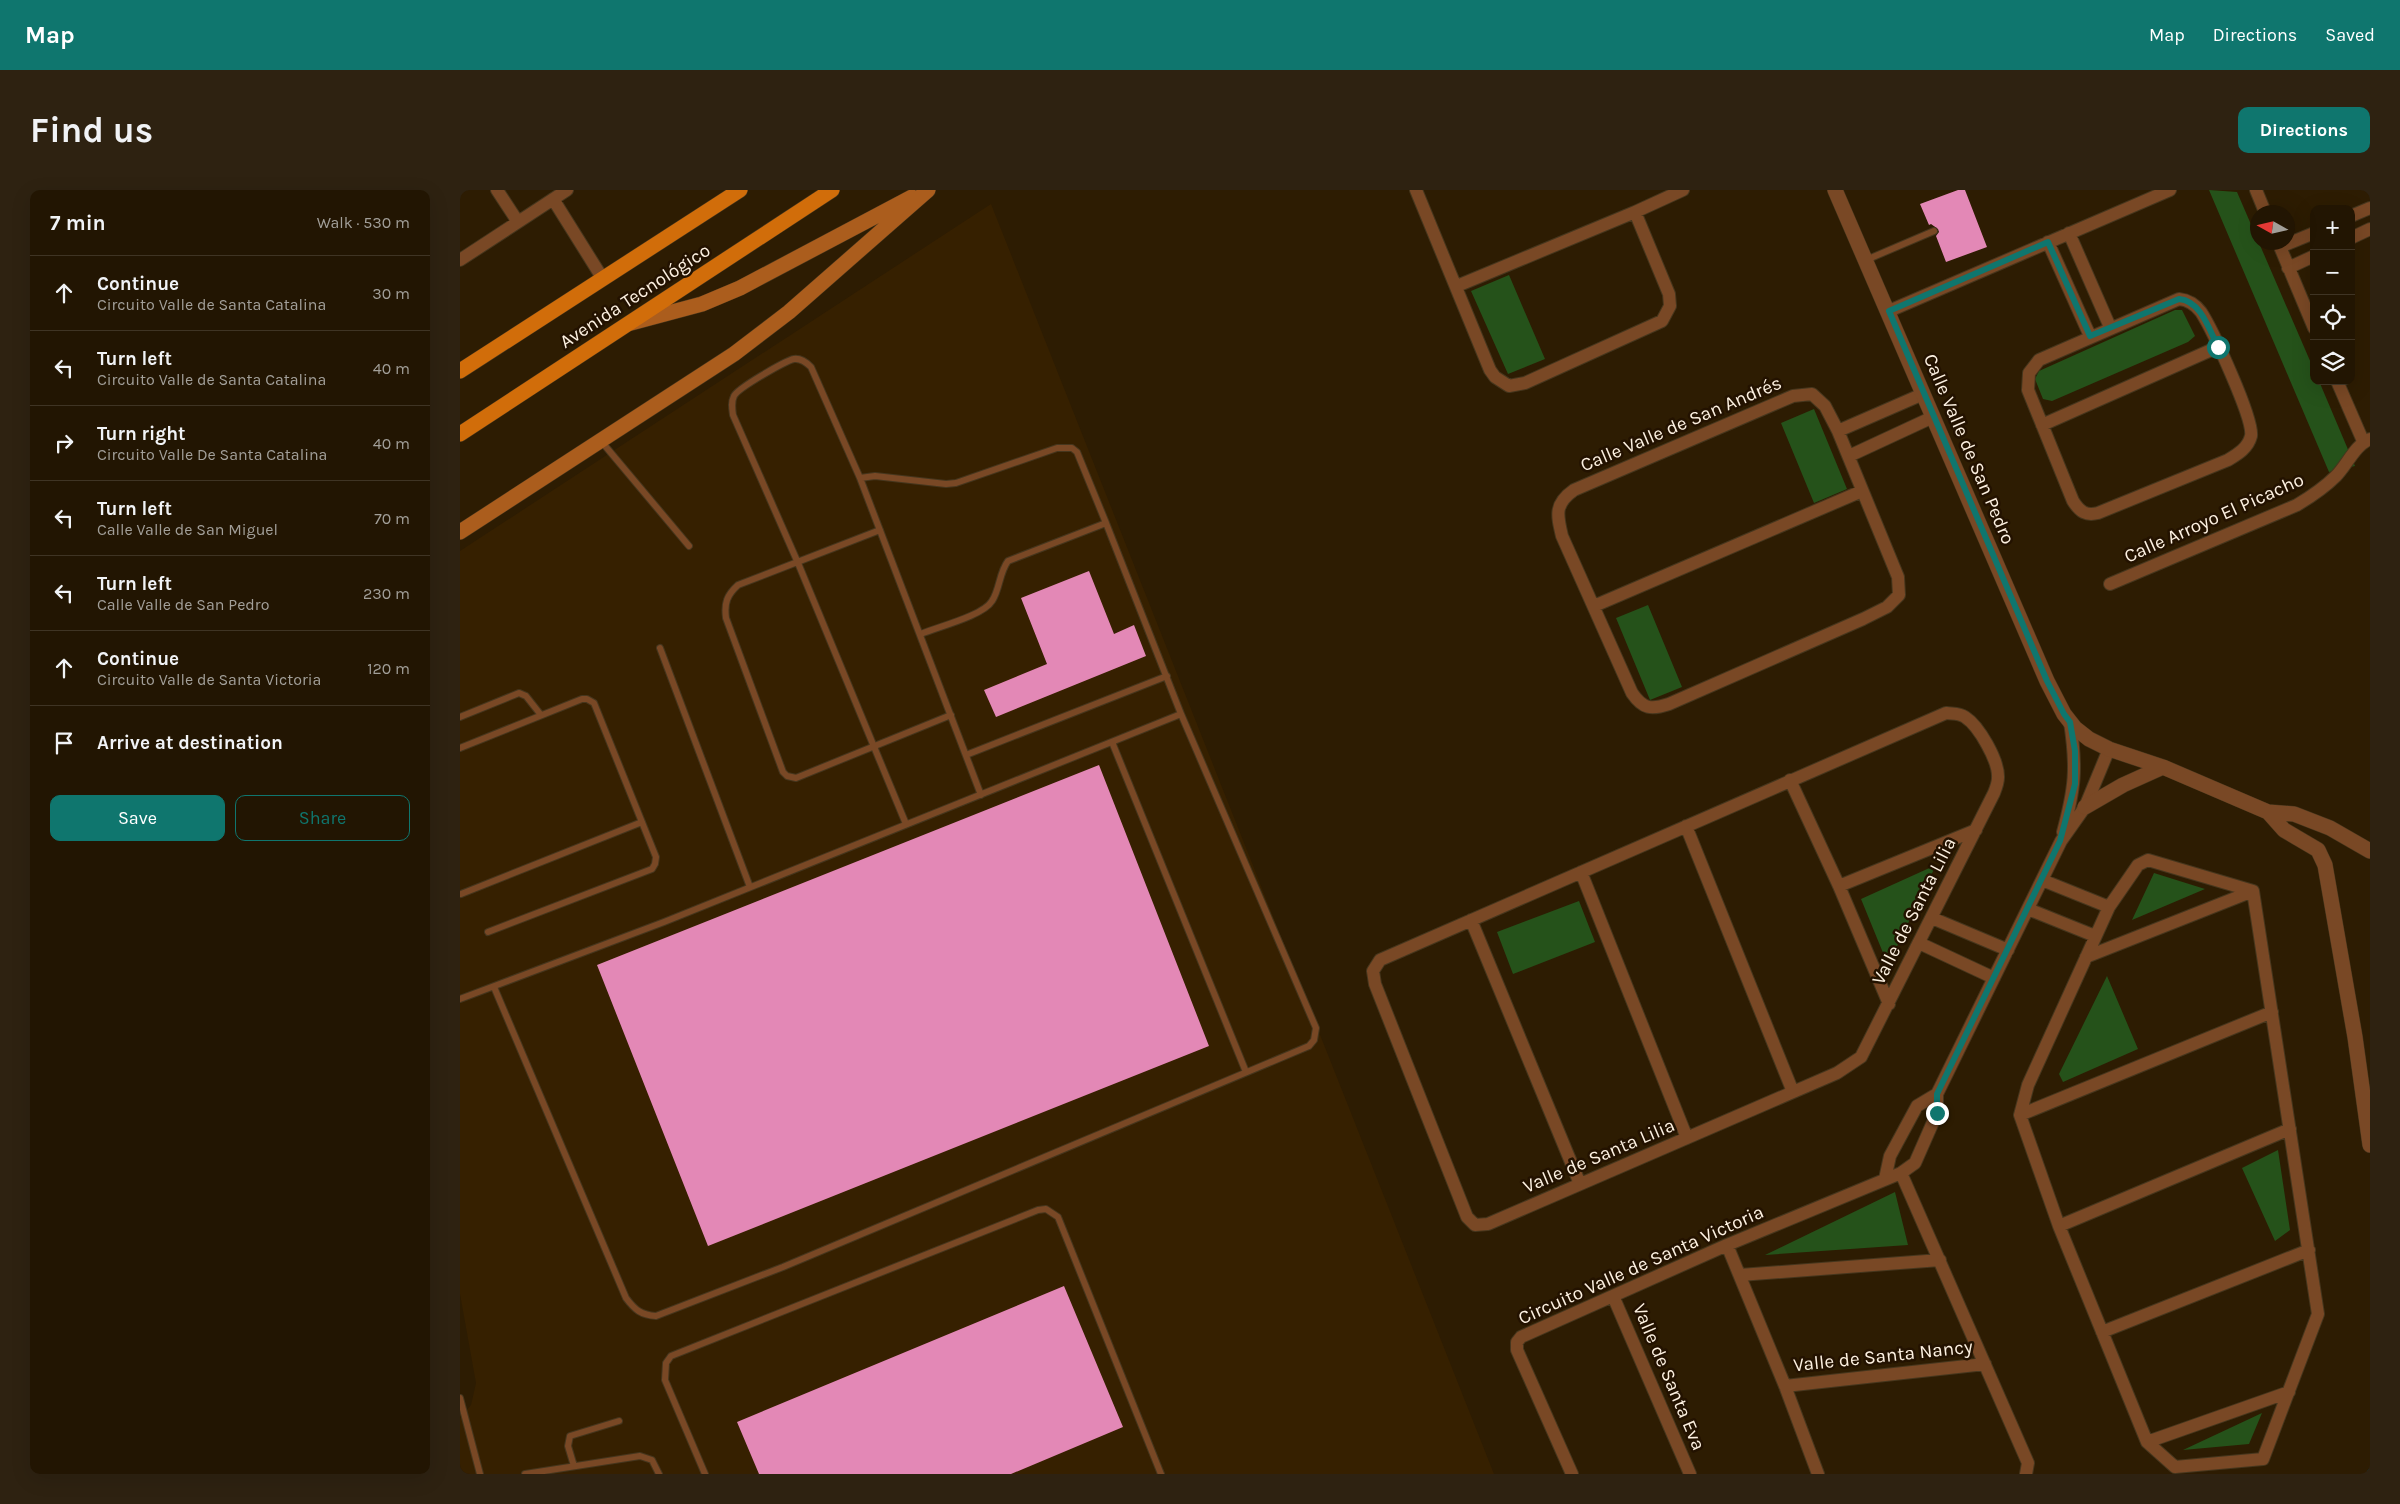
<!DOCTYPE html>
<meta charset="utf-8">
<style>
:root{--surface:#221502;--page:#2e2211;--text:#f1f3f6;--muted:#a29f99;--line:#3f3424;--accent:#0f766e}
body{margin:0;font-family:Karla,sans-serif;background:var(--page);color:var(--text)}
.controls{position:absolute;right:15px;top:15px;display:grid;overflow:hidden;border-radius:10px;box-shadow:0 5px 20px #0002}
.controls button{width:45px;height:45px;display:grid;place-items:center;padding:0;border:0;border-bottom:1px solid var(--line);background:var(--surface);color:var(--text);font:25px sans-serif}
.compass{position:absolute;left:1790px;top:15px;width:45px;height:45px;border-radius:50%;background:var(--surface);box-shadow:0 5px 20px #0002;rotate:278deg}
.stop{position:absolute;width:15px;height:15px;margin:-11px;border:4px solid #0f766e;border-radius:50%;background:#fff}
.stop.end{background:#0f766e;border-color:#fff;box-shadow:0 1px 5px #0008}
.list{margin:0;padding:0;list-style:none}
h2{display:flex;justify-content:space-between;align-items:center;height:65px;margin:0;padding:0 20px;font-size:21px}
h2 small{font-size:16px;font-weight:400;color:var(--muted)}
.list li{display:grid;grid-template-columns:32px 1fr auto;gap:15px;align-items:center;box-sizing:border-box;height:75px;padding:0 20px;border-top:1px solid var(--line)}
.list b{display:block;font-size:19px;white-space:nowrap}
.list p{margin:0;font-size:16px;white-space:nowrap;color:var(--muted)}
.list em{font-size:16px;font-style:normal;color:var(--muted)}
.actions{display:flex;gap:10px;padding:15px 20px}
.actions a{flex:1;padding:11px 0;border:1px solid var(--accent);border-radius:10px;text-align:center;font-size:18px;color:var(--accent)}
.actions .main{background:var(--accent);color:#fff}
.icon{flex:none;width:28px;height:28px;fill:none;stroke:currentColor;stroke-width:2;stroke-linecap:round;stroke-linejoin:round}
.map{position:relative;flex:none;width:1910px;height:1284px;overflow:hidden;border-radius:10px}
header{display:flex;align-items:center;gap:30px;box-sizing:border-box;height:70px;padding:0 25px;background:var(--accent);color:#fff}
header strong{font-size:24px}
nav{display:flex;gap:28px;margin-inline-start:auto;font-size:18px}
.intro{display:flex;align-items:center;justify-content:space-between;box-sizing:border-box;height:120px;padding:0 30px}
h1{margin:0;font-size:35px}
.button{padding:12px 22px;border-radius:10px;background:var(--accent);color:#fff;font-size:18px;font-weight:700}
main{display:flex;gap:30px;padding:0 30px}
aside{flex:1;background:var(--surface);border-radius:10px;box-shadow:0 5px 20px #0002}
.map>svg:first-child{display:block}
.built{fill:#362000}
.green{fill:#25521a}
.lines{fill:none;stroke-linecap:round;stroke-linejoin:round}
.stream{stroke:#004860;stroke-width:5}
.building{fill:#e388b6}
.service-casing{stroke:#46361d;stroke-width:8}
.minor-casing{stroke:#46361d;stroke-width:14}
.tertiary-casing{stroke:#46361d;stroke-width:16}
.secondary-casing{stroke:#46361d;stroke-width:16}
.primary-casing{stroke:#46361d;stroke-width:16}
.service{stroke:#794825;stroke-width:6}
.minor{stroke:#794825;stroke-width:12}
.tertiary{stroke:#794825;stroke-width:15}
.secondary{stroke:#ab5d1d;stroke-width:15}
.primary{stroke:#d16d0a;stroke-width:15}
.route{stroke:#0f766e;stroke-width:6}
.labels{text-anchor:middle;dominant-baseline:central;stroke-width:5;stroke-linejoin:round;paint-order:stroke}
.street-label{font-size:19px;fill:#fdf1e1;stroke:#231200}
</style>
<header>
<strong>Map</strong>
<nav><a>Map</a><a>Directions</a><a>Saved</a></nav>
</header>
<div class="intro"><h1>Find us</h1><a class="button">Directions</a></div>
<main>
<aside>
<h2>7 min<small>Walk · 530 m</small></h2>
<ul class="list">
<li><svg class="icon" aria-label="ahead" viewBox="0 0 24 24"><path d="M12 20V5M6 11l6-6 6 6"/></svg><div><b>Continue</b><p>Circuito Valle de Santa Catalina</p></div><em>30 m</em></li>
<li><svg class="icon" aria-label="left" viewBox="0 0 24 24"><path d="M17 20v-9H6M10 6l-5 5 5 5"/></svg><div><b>Turn left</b><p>Circuito Valle de Santa Catalina</p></div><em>40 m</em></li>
<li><svg class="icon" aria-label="right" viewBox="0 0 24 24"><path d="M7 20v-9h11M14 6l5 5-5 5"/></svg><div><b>Turn right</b><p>Circuito Valle De Santa Catalina</p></div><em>40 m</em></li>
<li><svg class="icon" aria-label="left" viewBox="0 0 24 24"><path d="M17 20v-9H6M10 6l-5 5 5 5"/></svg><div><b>Turn left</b><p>Calle Valle de San Miguel</p></div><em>70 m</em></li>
<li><svg class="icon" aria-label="left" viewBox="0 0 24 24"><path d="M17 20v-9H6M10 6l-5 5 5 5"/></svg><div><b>Turn left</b><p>Calle Valle de San Pedro</p></div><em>230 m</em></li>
<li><svg class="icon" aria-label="ahead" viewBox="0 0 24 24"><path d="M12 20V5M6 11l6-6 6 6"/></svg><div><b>Continue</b><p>Circuito Valle de Santa Victoria</p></div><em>120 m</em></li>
<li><svg class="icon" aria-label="arrive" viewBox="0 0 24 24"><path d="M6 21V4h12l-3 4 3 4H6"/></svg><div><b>Arrive at destination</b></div></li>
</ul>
<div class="actions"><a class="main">Save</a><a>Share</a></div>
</aside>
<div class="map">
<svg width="1910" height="1284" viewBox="0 0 1910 1284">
<rect width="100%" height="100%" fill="#2d1c02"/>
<!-- built -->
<path class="built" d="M531,14l503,1270h-1034v-56l11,-13 5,-22 -16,-89v-743z"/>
<!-- green -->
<path class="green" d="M1749,0l28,2 77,178v11h5l36,85 -26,6z
M1049,85l36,84 -37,15 -37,-83z
M1715,120h7l13,26 -7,6 -136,59 -9,-2 -8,-20 4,-8z
M1354,219l33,80 -33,14 -33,-80z
M1188,415l34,82 -32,13 -34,-82z
M1476,675l-48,100 -27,-66z
M1694,683l51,16 -73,31z
M1119,711l16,41 -82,32 -16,-42z
M1647,786l31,73 -75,33 -4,-8z
M1818,960l12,80 -15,11 -33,-73z
M1435,1002l13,53 -143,10z
M1802,1223l-13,31 -66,6z"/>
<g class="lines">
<!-- stream -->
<path class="stream" d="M1909,1284l1,-3"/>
</g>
<!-- building -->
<path class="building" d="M1498,0h7l22,57 -41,15 -10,-26 3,-4 -1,-3 -7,-5 -2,1 -9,-21z
M629,381l25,63 20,-9 12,31 -150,61 -12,-27 63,-26 -26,-66z
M639,575l110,281 -501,200 -111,-281z
M604,1096l59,141 -112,47h-252l-22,-52z"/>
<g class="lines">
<!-- service casing -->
<g class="service-casing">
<path id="service" d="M1406,70l68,-29
M141,251l88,105
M400,288l15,-2 71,8 10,-1 101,-35h15l5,4 29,71
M420,340l-142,55c-11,10 -14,18 -12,33l57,154 4,4 9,2 155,-63
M200,458l90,239
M0,527l59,-24 7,3 15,19
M652,552l134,330
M0,558l122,-49h5l7,4 62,154 -1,7 -3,5 -164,63
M506,565l201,-79
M446,634l-108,-261 -65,-148c-1,-7 -2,-13 1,-19 4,-8 51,-35 60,-37 7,-1 12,3 17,8l49,111 121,317
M1,704l181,-72
M34,797l132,311c9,12 15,17 30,18l127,-49 526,-221 5,-6 2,-12 -135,-314 -75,-191 -98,38c-9,12 -8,28 -16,40 -9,15 -55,26 -71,33
M0,809l204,-77 517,-208
M0,1208l20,76
M114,1276l-6,-20 2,-10 49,-15
M65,1284l115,-18 12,4 7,14
M245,1284l-40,-94 1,-17 5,-7 367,-146 8,-1 12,8 103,257"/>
</g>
<!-- minor casing -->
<g class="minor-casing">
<path id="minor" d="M37,0l21,32
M956,0l74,180 5,7 14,9 16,-3 137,-62 8,-15 -1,-12 -34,-82 48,-22
M1796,0l9,22
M93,9l50,80
M1891,26l19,-8
M1609,43l41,94
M1891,48l19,-9
M1588,52l42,94
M1818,52l36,86
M1820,57l34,-14
M0,70l107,-70
M1828,78l26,-12
M997,96l178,-74
M1719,109c9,1 16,5 22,13 11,17 53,107 50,124 -3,12 -13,18 -23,24l-130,53c-12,3 -18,-1 -25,-12l-45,-111 1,-17 10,-13z
M1429,121l281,-121
M1877,191l26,60
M1352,204l13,12 13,25 60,146 1,18 -12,12 -24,12 -194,85c-18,6 -26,5 -37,-11l-70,-157c-5,-21 -8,-32 12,-46l219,-94z
M1582,235l176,-78
M1378,241l85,-37
M1389,266l84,-39
M1650,394l187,-79c15,-9 27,-17 39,-29 11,-11 19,-31 34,-37
M1134,416l268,-115
M1486,523c7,1 13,0 19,4 14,9 34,44 33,61 0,5 -2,10 -4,15l-133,264 -24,16 -349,151 -13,1 -8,-8 -92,-233 -2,-13 7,-11z
M1330,590l49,106 50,118
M1226,636l107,266
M1603,642c12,-44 14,-64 7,-110
M1688,670l105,31 65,423 -55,145 -88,8 -28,-25 -88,-216 -39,-111 8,-30 81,-178 29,-42z
M1121,682l106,266
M1582,690l67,27
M1379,696l137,-56
M1568,719l67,27
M1472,728l76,32
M1011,730l109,264
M1459,753l75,35
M1626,767l167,-66
M1560,925l252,-103
M1441,983l127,290 -2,11
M1425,989l5,-23 27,-50 20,-12
M1599,1036l231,-97
M1267,1055l58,141 33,88
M1280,1085l200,-15
M1153,1106l77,178
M1642,1142l207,-82
M1325,1196l200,-22
M1687,1252l142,-50
M1112,1284l-55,-124v-8l4,-5 206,-92 174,-72 14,-10 22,-50v-19l124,-253 24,-34 24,-58"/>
</g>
<!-- tertiary casing -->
<g class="tertiary-casing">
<path id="tertiary" d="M1375,0l212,491 17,33 11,14 14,11 20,10 54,18 105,45 26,2 36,14 40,23
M1625,617l38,-22 40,-18
M1808,622l16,18 34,20 7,15 30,172 15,108"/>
</g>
<!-- secondary casing -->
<g class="secondary-casing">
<path id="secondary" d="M171,133l71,-19 38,-16 172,-91
M0,342l274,-178 55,-42 139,-122"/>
</g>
<!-- primary casing -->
<g class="primary-casing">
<path id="primary" d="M0,181l280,-181
M0,244l372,-244"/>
</g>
<!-- service -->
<use href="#service" class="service"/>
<!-- minor -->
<use href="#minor" class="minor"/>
<!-- tertiary -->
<use href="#tertiary" class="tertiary"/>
<!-- secondary -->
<use href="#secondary" class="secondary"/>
<!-- primary -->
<use href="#primary" class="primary"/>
</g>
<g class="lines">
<!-- route -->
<path class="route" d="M1477,923v-19l123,-253 15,-57v-33l-5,-29 -6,-8 -17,-33 -158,-370 159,-69 42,94 89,-37c22,2 30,30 39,48"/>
</g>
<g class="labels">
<!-- street labels -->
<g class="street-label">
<text transform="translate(175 106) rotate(-33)">Avenida Tecnológico</text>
<text transform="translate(1221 234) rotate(-23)">Calle Valle de San Andrés</text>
<text transform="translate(1509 259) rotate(67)">Calle Valle de San Pedro</text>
<text transform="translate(1754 328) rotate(-24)">Calle Arroyo El Picacho</text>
<text transform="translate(1454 721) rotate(-63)">Valle de Santa Lilia</text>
<text transform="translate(1139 966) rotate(-23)">Valle de Santa Lilia</text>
<text transform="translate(1181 1075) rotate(-24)">Circuito Valle de Santa Victoria</text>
<text transform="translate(1423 1166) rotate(-6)">Valle de Santa Nancy</text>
<text transform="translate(1209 1187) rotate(67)">Valle de Santa Eva</text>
</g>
</g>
</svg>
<div class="controls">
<button>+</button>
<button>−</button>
<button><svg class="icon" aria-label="locate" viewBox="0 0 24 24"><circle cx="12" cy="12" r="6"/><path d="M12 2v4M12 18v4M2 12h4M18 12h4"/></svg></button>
<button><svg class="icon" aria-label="layers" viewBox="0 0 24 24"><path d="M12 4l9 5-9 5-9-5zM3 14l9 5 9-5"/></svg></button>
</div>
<svg class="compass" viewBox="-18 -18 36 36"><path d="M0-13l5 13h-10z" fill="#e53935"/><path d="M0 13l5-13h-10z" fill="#a29f99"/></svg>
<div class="stop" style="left:1758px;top:157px"></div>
<div class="stop end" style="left:1477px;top:923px"></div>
</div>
</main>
